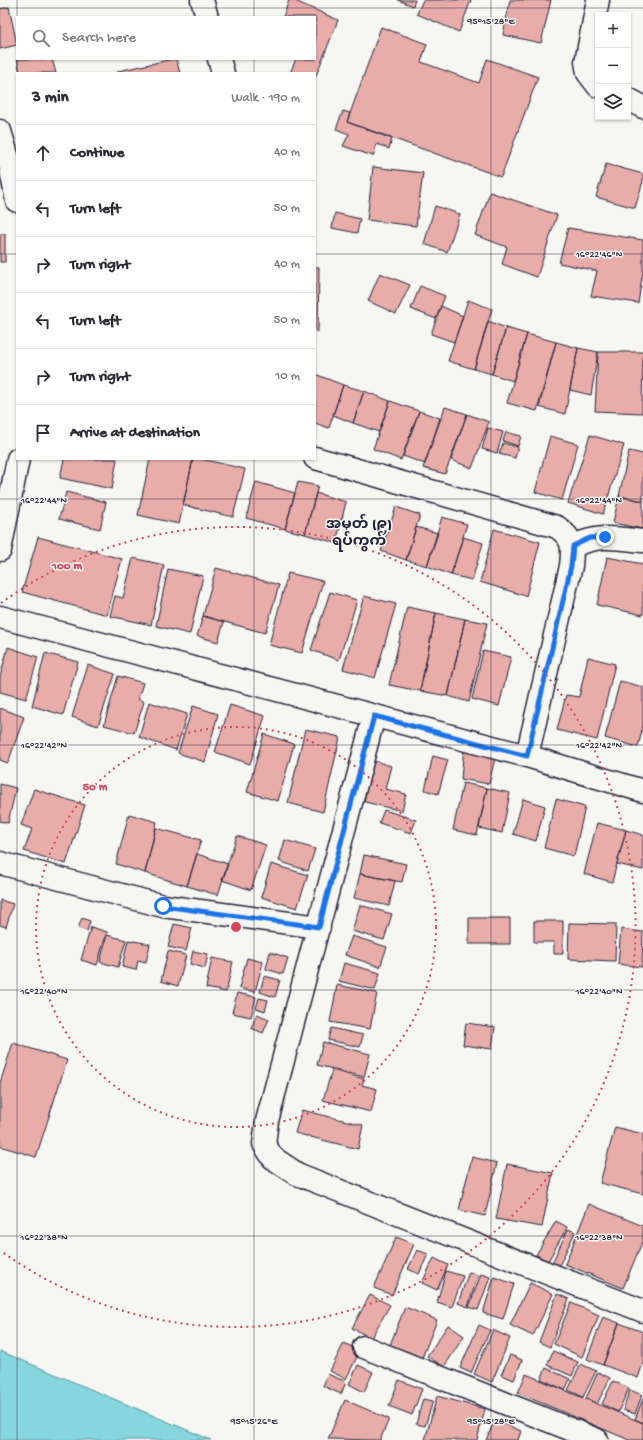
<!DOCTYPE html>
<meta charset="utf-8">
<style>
:root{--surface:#fff;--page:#f2f2f3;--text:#2b2b33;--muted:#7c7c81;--line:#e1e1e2}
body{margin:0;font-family:"Gochi Hand","Noto Sans Myanmar",sans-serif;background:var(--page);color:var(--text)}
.controls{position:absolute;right:12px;top:12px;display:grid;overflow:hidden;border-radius:0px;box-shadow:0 1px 3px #0004}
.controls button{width:36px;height:36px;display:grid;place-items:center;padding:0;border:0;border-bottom:1px solid var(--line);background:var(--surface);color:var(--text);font:20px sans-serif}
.stop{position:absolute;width:12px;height:12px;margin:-9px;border:3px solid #1a73e8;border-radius:50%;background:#fff}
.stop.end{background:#1a73e8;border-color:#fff;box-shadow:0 1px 4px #0008}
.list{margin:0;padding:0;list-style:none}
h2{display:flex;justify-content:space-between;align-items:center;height:52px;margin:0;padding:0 16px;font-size:17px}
h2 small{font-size:13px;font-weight:400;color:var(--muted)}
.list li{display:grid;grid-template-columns:26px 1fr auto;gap:12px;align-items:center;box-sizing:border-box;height:56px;padding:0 16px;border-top:1px solid var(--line)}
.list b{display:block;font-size:15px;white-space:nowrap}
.list em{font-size:13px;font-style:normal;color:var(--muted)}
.icon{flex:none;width:22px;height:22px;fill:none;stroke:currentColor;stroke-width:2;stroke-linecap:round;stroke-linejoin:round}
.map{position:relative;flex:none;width:643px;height:1440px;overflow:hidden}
.search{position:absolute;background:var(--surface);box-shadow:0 1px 3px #0004;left:16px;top:16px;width:300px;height:44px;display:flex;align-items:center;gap:10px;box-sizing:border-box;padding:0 14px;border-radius:0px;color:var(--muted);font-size:15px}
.panel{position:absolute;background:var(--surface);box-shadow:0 1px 3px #0004;left:16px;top:72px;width:300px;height:388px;border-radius:0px}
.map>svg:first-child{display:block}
.water{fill:#86d7de;stroke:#5e8f9d}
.building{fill:#e9ada9;stroke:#22223b}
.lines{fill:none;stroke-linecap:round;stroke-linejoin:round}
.minor-casing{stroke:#22223b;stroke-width:25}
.minor{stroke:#f6f6f2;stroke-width:22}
.route{stroke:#1a73e8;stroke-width:5}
.ticks{fill:none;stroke:#22223b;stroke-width:1;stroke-opacity:0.45}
.ring{fill:none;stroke:#d1495b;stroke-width:2;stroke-dasharray:2 4}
.labels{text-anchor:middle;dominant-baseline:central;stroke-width:3;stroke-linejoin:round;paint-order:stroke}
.quarter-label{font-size:15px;font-weight:bold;fill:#22223b;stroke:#f6f6f2}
.ticks-label{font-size:10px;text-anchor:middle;fill:#22223b;stroke:#f6f6f2;stroke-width:3;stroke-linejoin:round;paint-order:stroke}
.centre{fill:#d1495b;stroke:#f6f6f2;stroke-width:2}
.ring-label{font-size:12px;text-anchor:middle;font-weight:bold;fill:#d1495b;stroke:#f6f6f2;stroke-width:3;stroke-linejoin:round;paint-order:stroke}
</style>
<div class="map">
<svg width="643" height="1440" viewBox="0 0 643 1440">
<rect width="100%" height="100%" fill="#f6f6f2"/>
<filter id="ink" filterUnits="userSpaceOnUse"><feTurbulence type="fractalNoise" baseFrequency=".025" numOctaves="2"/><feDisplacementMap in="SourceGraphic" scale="8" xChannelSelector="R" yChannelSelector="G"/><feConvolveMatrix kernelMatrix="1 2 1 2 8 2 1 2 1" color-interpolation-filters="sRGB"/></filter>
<g filter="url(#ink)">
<!-- water -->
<path class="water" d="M0,1351l211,89h-211z"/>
<!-- building -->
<path class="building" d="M289,0h4l45,20 -23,58v-5h-25l6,-14h19v-42h-32z
M398,0h17l-2,6z
M423,0h48l-12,32 -42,-18z
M510,0h41l-10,43 -38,-8z
M9,7l8,38 -17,4v-40z
M381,27l46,17 -6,18 58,21 8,-24 51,18 -37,100 -154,-55z
M17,59h35l4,14h-36z
M173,59h3l4,14h-62v-2z
M343,111l7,2 -3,9 45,17 -3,10 -12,-5 -4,12 -30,-10 6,-12 -13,-5z
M606,164l37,10v7l-8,27 -39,-11z
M373,167l50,6 -7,53 -49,-6z
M490,192l67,23 -20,62 -35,-13 5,-17 -32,-12z
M435,206l25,8 -13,38 -23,-8z
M335,213l25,6 -3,14 -25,-5z
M568,228l75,12v31l-5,32 -47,-7 6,-25 -38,-8z
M0,234h5v28h-5z
M315,267h4l-1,65 -3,-1z
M380,273l30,12 -14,29 -28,-13z
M420,286l25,10 -9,23 -25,-10z
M468,300l24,9 -18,60 -26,-8z
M441,306l22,10 -9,26 -23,-8z
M488,321l18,7 -14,46 -18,-5z
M506,328l21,6 -14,47 -21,-7z
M527,334l29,8 -19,69 -30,-8z
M556,342l22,6 -13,66 -26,-7z
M578,348l20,4 -7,43 -21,-5z
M598,352h45l-1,61 -47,-2z
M315,374l28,11 -14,43 -14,-5z
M343,385l21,6 -11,32 -20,-8z
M364,391l26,10 -11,31 -26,-9z
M390,401l29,10 -18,49 -28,-11z
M445,407l22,7 -22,60 -22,-6z
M419,411l21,7 -15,46 -22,-8z
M467,414l22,8 -17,46 -21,-8z
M488,428l15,4 -6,21 -15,-4z
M506,432l15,4 -3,10 -15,-5z
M590,435l34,10 -21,69 -35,-11z
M550,436l28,8 -16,56 -27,-8z
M503,443l15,4 -3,11 -16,-4z
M629,451l14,3v47l-24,-5z
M64,459h53l-5,30 -52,-11z
M150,459h43l-14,65 -41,-9z
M193,459h8l44,10 -12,48 -50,-12z
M256,482l39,11 -10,36 -39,-11z
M298,482l20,4 -13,48 -20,-5z
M66,492l40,10 -6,27 -41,-10z
M316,493l30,9 -10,41 -31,-9z
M619,496l24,5v28l-30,-6z
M396,507l24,8 -14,45 -25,-9z
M442,517l25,7 -16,51 -24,-9z
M416,527l22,6 -11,33 -21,-6z
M494,529l46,13 -14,54 -46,-14z
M38,537l84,22 -15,56 -85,-23z
M463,537l20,6 -11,37 -21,-5z
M607,557l36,7v51l-46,-10z
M133,558l31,7 -13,60 -41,-9 5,-20 8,2z
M216,568l63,17 -14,48 -62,-17z
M168,569l35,7 -13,58 -34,-8z
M288,573l35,8 -21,72 -33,-8z
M330,592l27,8 -18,60 -28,-10z
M364,596l32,8 -21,74 -32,-9z
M407,607l29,6 -16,78 -31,-6z
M436,613l29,6 -17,77 -28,-5z
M203,616l21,6 -6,20 -21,-6z
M465,619l22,4 -18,79 -21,-6z
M8,647l30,10 -12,42 -26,-7v-15z
M483,651l28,6 -12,49 -27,-7z
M45,653l33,9 -15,53 -31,-9z
M588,657l27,7 -18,76 -40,-10 9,-35 13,2z
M88,665l27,9 -17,52 -26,-9z
M118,676l25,7 -5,16 6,3 -10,31 -30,-8z
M620,681l23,6v39l-5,21 -33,-9z
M149,702l38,12 -11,36 -37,-13z
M230,705l35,11 -15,48 -35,-12z
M193,706l25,8 -13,48 -27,-9z
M0,708l24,9 -16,46 -8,-3z
M305,729l35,8 -17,75 -35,-9z
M264,734l30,10 -16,57 -31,-9z
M464,747l32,6 -7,31 -28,-5z
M433,756l15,4 -10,34 -13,-4z
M371,760l20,6 -6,23 21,5 -4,17 -41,-10z
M463,783l24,5 -10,47 -24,-5z
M0,784l16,4 -8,35 -8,-2z
M487,788l23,5 -8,40 -23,-5z
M34,789l51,16 -19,59 -42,-13 8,-22 -11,-4z
M523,799l22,7 -9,35 -23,-7z
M556,799l29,8 -11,49 -30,-8z
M384,810l32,10 -5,13 -32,-10z
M129,814l28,8 -12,51 -29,-9z
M597,823l29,7 -14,52 -28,-8z
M156,828l45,12 -14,46 -42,-13z
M626,830l17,5v35l-26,-6z
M237,836l29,9 -15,45 -29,-10z
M285,840l30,9 -7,22 -29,-10z
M197,854l31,10 -10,31 -31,-9z
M364,855l42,9 -4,18 -42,-8z
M271,864l37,11 -11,33 -36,-11z
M360,874l35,7 -6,25 -35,-8z
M0,900l13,4 -7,23 -6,-2z
M360,905l32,9 -8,26 -32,-9z
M82,918l8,3 -3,10 -9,-3z
M469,918h41v26h-41z
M534,921h29v33h-9v-12h-20z
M569,923l47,1 -1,37 -47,-2z
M174,924l18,4 -6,23 -18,-4z
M91,927l16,5 -10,33 -16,-5z
M621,929l22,3 -1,35 -24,-3z
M107,935l19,5 -8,27 -18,-5z
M352,936l35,11 -7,20 -35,-12z
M128,940l22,4 -4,18 -8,-2 -2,10 -14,-3z
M168,951l18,4 -8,31 -17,-5z
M193,951l15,3 -3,14 -15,-4z
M270,952l18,6 -5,16 -17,-5z
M212,958l21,4 -7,30 -20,-4z
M247,958l16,4 -8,30 -16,-4z
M344,963l36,10 -5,17 -36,-9z
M264,976l16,4 -5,17 -15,-5z
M337,985l40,8 -7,36 -40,-7z
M237,993l19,4 -5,20 -19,-4z
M259,998l9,2 -3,11 -9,-3z
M257,1014l12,5 -6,14 -12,-5z
M466,1023l29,4 -3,22 -29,-4z
M331,1028l32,7 -3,12 -32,-7z
M323,1042l47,12 -6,23 -47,-12z
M13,1043l54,17 -31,97 -36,-11v-63z
M332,1070l32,9 -2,6 15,4 -6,23 -48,-12z
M302,1110l61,15 -5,24 -63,-16z
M615,1127l28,7v60l-43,-11z
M472,1157l25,6 -12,53 -26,-6z
M507,1164l46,9 -11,54 -46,-8z
M589,1204l54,22v14l-20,48 -58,-24z
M556,1221l11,6 -19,34 -12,-6z
M568,1229l7,3 -16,34 -7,-3z
M396,1237l18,7 -22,51 -18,-7z
M417,1250l11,4 -9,20 -11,-5z
M434,1258l14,7 -11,25 -15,-7z
M446,1271l17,5 -11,31 -15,-5z
M469,1272l9,3 -10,32 -10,-4z
M481,1274l9,3 -12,33 -9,-3z
M494,1277l20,7 -11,35 -20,-6z
M530,1283l23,11 -20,42 -23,-11z
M557,1294l12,5 -19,48 -11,-5z
M370,1295l20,10 -19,33 -19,-10z
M571,1303l28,12 -17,42 -28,-13z
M405,1307l32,13 -15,38 -32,-13z
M603,1317l16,6 -16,42 -16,-6z
M619,1323l24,9v31l-5,15 -35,-13z
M448,1325l16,11 -20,31 -17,-11z
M479,1325l11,5 -19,43 -11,-5z
M493,1330l17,8 -18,44 -18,-8z
M344,1343l16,8 -14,28 -16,-8z
M553,1351l25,11 -6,14 -25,-11z
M510,1355l12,5 -8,20 -13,-5z
M581,1364l15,7 -13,26 -15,-7z
M358,1365l15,7 -9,20 -15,-8z
M546,1368l24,11 -5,11 -24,-11z
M598,1372l12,6 -13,26 -11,-6z
M328,1374l18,8 -5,12 -18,-8z
M526,1374l117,49v17h-14l-111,-47z
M399,1380l23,9 -10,26 -23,-9z
M613,1381l16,7 -11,24 -16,-8z
M630,1390l12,5 -7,19 -12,-4z
M437,1396l48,13 -8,31h-52z
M423,1399l10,2 -8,25 -9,-2z
M643,1399v24l-8,-4z
M345,1400l44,19 -9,21 -52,-1z
M495,1420l26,11 -3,9h-32z"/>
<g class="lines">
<!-- minor casing -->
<g class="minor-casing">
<path id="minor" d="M202,0l5,17
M219,59l4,14
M598,86l-10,-13 -2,-11 12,-62
M628,99l15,8
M0,131l10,34 7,36
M315,458l242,69c17,12 16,20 14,39l-44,190
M573,546c28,-12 41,-8 70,-5
M0,550l18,-91
M0,617l527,139 116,35
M374,716l-107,405 -3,23 9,14 24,16 346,137
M0,863l163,43 156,21
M364,1347l233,93"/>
</g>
<!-- minor -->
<use href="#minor" class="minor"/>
</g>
</g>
<g class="lines" filter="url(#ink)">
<!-- route -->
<path class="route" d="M163,906l156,21 55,-211 153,40 44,-190 2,-20 17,-8 15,-1"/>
</g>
<!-- ticks -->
<path class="ticks" d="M17,0v17M254,0v17M491,0v1440M0,8h643M17,59v14M254,59v14M0,254h17M315,254h328M17,459v981M254,459v981M0,499h643M0,745h643M0,990h643M0,1236h643"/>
<!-- distance rings -->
<g class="ring">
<circle cx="236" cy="927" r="200"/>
<path d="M1 603A400 400 0 1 1 1 1251"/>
</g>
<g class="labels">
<!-- quarter labels -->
<g class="quarter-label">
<text x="359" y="525">အမှတ် (၉)<tspan x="359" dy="17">ရပ်ကွက်</tspan></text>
</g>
</g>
<g class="ticks-label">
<text x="491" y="24">95°15'28"E</text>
<text x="599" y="257">16°22'46"N</text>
<text x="44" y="503">16°22'44"N</text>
<text x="599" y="503">16°22'44"N</text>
<text x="44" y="748">16°22'42"N</text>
<text x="599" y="748">16°22'42"N</text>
<text x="44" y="994">16°22'40"N</text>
<text x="599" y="994">16°22'40"N</text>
<text x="44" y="1240">16°22'38"N</text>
<text x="599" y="1240">16°22'38"N</text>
<text x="254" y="1424">95°15'26"E</text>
<text x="491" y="1424">95°15'28"E</text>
</g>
<circle cx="236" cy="927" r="6" class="centre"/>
<g class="ring-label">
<text x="67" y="569">100 m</text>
<text x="95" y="790">50 m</text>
</g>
</svg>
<div class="controls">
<button>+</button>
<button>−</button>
<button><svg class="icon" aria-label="layers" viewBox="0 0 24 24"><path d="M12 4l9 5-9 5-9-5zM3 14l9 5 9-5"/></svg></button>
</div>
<div class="stop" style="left:163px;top:906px"></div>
<div class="stop end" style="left:605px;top:537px"></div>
<div class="search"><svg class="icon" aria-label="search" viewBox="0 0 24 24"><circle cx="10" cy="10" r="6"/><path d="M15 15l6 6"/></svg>Search here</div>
<section class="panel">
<h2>3 min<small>Walk · 190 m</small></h2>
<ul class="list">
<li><svg class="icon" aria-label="ahead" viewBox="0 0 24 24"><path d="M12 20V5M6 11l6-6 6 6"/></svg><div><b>Continue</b></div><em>40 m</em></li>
<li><svg class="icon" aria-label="left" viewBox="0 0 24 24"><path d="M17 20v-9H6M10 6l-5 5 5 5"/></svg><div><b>Turn left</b></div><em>50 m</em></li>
<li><svg class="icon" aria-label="right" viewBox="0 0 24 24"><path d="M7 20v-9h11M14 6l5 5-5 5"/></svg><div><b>Turn right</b></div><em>40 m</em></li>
<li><svg class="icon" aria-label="left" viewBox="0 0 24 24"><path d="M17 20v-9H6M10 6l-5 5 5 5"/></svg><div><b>Turn left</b></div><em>50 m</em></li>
<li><svg class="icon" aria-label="right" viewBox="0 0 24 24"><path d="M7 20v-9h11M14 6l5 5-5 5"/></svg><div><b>Turn right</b></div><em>10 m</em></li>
<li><svg class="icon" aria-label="arrive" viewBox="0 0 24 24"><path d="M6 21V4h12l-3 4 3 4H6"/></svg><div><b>Arrive at destination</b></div></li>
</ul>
</section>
</div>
